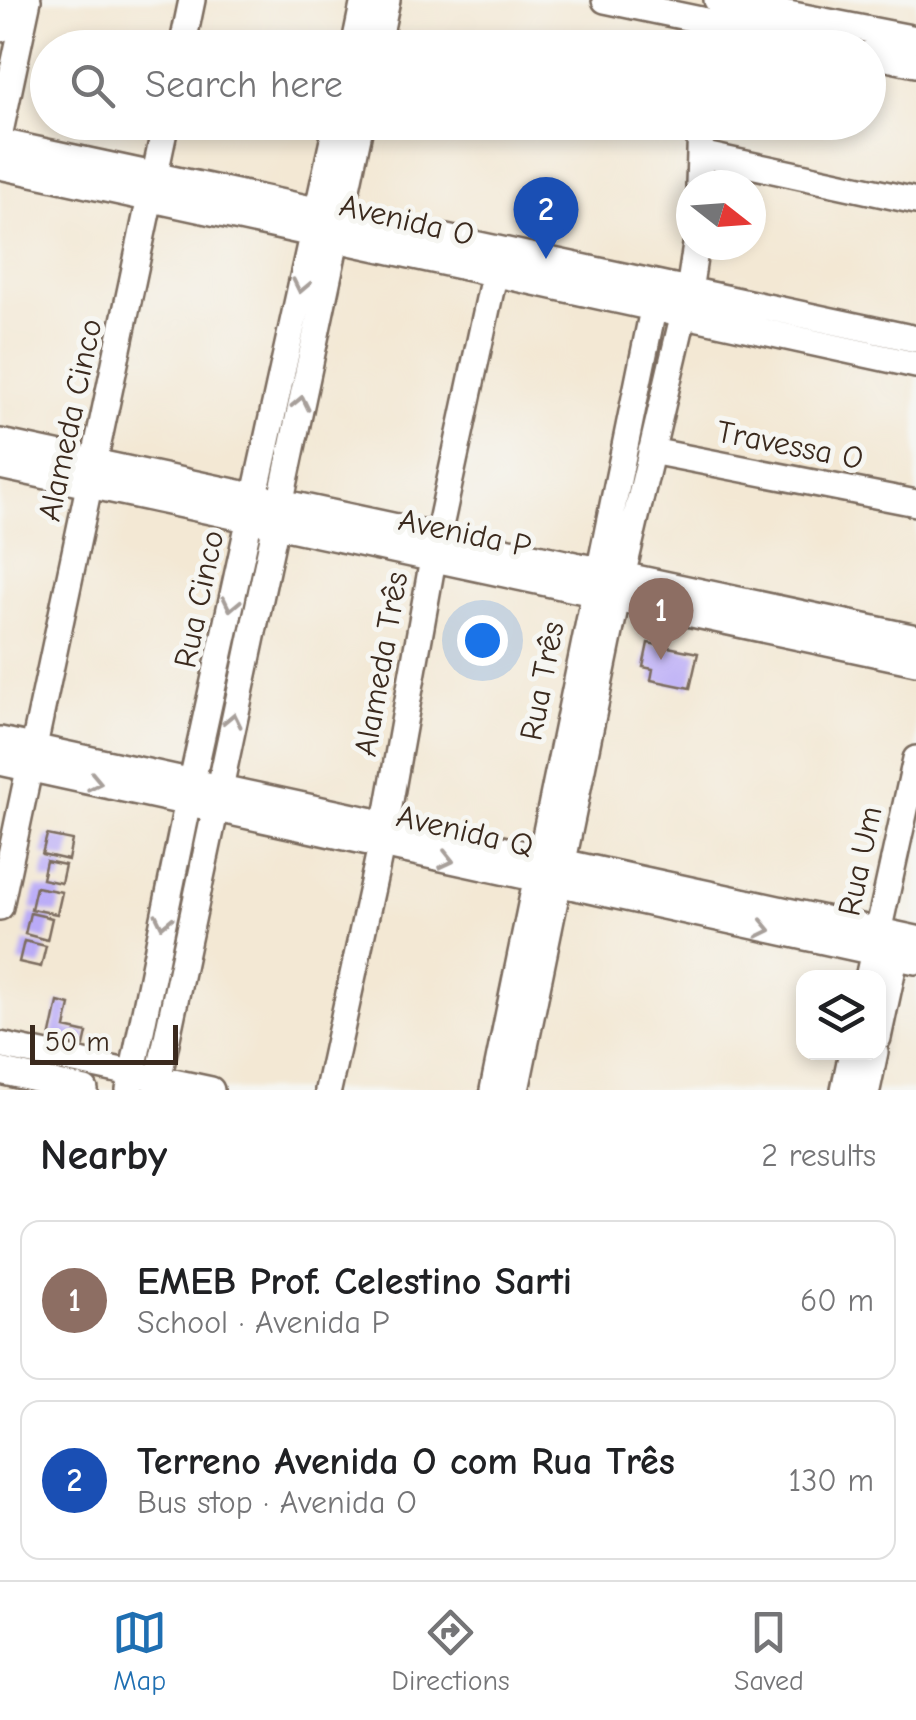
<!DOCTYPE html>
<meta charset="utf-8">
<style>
:root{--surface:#fff;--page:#f2f2f2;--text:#202124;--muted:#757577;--line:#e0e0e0;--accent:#1f6fb2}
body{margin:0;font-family:"Comic Neue",sans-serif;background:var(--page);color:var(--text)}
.controls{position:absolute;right:30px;bottom:30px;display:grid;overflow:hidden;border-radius:20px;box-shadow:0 5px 15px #0003}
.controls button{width:90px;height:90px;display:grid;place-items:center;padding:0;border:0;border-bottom:2px solid var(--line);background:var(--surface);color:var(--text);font:50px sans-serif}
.compass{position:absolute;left:676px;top:170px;width:90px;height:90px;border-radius:50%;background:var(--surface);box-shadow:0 5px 15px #0003;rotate:107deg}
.scale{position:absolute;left:30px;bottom:25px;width:148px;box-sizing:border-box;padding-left:10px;border:5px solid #3b2a1e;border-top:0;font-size:28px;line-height:35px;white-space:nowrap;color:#3b2a1e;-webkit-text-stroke:8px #f6f6f2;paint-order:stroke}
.you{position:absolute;left:482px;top:640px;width:35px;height:35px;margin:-25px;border:8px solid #fff;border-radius:50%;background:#1a73e8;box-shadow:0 0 0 15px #1a73e833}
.badge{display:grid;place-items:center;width:65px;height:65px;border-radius:50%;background:var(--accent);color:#fff;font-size:32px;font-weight:700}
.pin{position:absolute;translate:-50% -82px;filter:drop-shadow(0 2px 5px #0008)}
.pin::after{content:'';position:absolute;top:52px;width:35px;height:30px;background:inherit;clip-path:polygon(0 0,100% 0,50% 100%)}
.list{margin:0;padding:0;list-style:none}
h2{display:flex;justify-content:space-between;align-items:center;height:130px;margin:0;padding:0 40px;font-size:42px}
h2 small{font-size:32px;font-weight:400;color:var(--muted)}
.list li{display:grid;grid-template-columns:65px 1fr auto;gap:30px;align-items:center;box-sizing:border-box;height:160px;margin:0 20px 20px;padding:0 20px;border:2px solid var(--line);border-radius:20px}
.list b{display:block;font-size:38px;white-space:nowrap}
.list p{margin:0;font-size:32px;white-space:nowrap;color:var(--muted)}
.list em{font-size:32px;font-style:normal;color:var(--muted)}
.icon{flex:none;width:55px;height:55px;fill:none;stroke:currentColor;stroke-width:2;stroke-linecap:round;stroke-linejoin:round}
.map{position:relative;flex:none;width:916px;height:1090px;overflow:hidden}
.search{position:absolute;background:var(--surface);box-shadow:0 5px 15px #0003;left:30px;right:30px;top:30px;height:110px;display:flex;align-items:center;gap:25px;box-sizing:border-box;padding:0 35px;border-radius:55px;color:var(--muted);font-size:38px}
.sheet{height:490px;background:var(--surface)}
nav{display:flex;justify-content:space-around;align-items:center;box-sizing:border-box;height:140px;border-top:2px solid var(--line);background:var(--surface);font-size:28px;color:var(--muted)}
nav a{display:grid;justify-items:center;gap:5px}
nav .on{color:var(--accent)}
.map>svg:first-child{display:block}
.building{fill:#b9aaf7}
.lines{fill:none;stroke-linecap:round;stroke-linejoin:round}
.minor-casing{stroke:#7b6c5e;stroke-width:30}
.minor{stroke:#fff;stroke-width:25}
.oneway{stroke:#a79f9a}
.labels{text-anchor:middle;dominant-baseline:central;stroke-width:10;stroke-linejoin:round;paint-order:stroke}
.street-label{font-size:32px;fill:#3b2a1e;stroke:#f6f6f2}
</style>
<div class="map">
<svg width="916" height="1090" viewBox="0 0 916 1090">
<rect width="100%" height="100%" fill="#f6f6f2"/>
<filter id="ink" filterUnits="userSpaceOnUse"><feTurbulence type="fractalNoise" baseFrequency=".01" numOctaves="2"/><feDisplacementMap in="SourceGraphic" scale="20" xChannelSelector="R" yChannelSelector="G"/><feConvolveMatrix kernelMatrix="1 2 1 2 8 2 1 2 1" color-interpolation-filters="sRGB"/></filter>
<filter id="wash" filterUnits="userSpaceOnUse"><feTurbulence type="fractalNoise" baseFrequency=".0048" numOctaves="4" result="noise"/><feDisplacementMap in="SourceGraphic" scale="40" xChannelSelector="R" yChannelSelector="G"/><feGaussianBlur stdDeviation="2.25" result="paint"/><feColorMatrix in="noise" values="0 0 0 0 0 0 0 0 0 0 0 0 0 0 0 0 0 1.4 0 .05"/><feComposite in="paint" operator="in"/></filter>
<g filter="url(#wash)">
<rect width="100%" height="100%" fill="#f3e8d4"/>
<g id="blocks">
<!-- building -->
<path class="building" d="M648,643l50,10 -8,35 -39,-8 2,-11 -10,-2z
M47,835l25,5 -4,20 -26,-6z
M46,861l19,4 -4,18 -19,-4z
M36,887l26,5 -5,22 -26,-5z
M30,913l22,5 -5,22 -22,-6z
M24,941l22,5 -5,21 -22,-5z
M58,1002l12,3 -5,23 22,5 -3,13 -34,-7z"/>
</g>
</g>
<g filter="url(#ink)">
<use href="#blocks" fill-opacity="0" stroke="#7b6c5e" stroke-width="2.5"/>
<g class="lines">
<!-- minor casing -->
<g class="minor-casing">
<path id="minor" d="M605,0l230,48
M717,0l199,39
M0,29l6,-29
M182,48l10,-48
M354,48l10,-48
M377,48l10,-48
M868,54l48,10
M0,132l28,-132
M0,142l916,197
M700,154l216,47
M0,166l916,199
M699,185l2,-63
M0,442l916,196
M651,451l265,52
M0,466l916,196
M0,740l916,199
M0,762l916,199
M0,907l166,-785
M868,978l48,-219
M878,1038l21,-98
M0,1045l211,45
M0,1071l85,19
M129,1090l63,-309 145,-659
M156,1090l205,-968
M328,1090l58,-267 47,-264 65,-302
M493,1090l164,-800
M516,1090l101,-492 72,-307 7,-46
M844,1090l8,-38
M867,1090l8,-38"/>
</g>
<!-- minor -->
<use href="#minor" class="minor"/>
</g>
<!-- one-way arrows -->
<defs><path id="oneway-chevron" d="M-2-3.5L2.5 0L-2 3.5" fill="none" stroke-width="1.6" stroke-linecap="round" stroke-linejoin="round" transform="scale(2.5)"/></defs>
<g class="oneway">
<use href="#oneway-chevron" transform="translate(301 286) rotate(102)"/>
<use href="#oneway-chevron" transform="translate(301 403) rotate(-78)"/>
<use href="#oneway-chevron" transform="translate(231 604) rotate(102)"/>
<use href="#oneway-chevron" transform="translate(233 720) rotate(-78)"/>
<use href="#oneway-chevron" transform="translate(95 782) rotate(12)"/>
<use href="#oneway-chevron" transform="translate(447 860) rotate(13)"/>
<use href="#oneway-chevron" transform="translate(163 921) rotate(102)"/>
<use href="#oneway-chevron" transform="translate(764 929) rotate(12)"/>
</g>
</g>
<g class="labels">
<!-- street labels -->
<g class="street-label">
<text transform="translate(407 220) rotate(13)">Avenida O</text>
<text transform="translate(70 420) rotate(-78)">Alameda Cinco</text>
<text transform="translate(790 445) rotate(11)">Travessa O</text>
<text transform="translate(465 533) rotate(12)">Avenida P</text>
<text transform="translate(199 599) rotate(-78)">Rua Cinco</text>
<text transform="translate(381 664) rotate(-80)">Alameda Três</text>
<text transform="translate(542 681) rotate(-79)">Rua Três</text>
<text transform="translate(465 831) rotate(13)">Avenida Q</text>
<text transform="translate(860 861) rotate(-78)">Rua Um</text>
</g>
</g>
</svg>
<div class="controls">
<button><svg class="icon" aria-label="layers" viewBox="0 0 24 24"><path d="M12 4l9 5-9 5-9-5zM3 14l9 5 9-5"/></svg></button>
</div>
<svg class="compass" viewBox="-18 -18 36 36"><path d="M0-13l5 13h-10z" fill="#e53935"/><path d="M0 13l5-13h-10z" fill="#757577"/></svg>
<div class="scale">50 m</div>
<div class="you"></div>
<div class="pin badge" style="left:661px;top:660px;background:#8d6e63">1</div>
<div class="pin badge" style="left:546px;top:259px;background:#1a4fb4">2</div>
<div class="search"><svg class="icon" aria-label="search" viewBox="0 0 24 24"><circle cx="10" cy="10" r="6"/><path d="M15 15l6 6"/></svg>Search here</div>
</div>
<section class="sheet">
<h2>Nearby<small>2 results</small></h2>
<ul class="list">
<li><span class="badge" style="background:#8d6e63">1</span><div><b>EMEB Prof. Celestino Sarti</b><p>School · Avenida P</p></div><em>60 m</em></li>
<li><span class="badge" style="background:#1a4fb4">2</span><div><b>Terreno Avenida O com Rua Três</b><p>Bus stop · Avenida O</p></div><em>130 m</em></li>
</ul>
</section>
<nav>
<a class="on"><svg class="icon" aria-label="map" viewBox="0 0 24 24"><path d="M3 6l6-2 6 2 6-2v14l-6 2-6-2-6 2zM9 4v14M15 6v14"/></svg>Map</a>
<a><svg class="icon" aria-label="directions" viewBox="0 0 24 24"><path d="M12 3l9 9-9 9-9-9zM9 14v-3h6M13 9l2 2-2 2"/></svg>Directions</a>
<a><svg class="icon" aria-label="saved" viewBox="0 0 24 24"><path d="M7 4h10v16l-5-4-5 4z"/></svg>Saved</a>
</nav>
